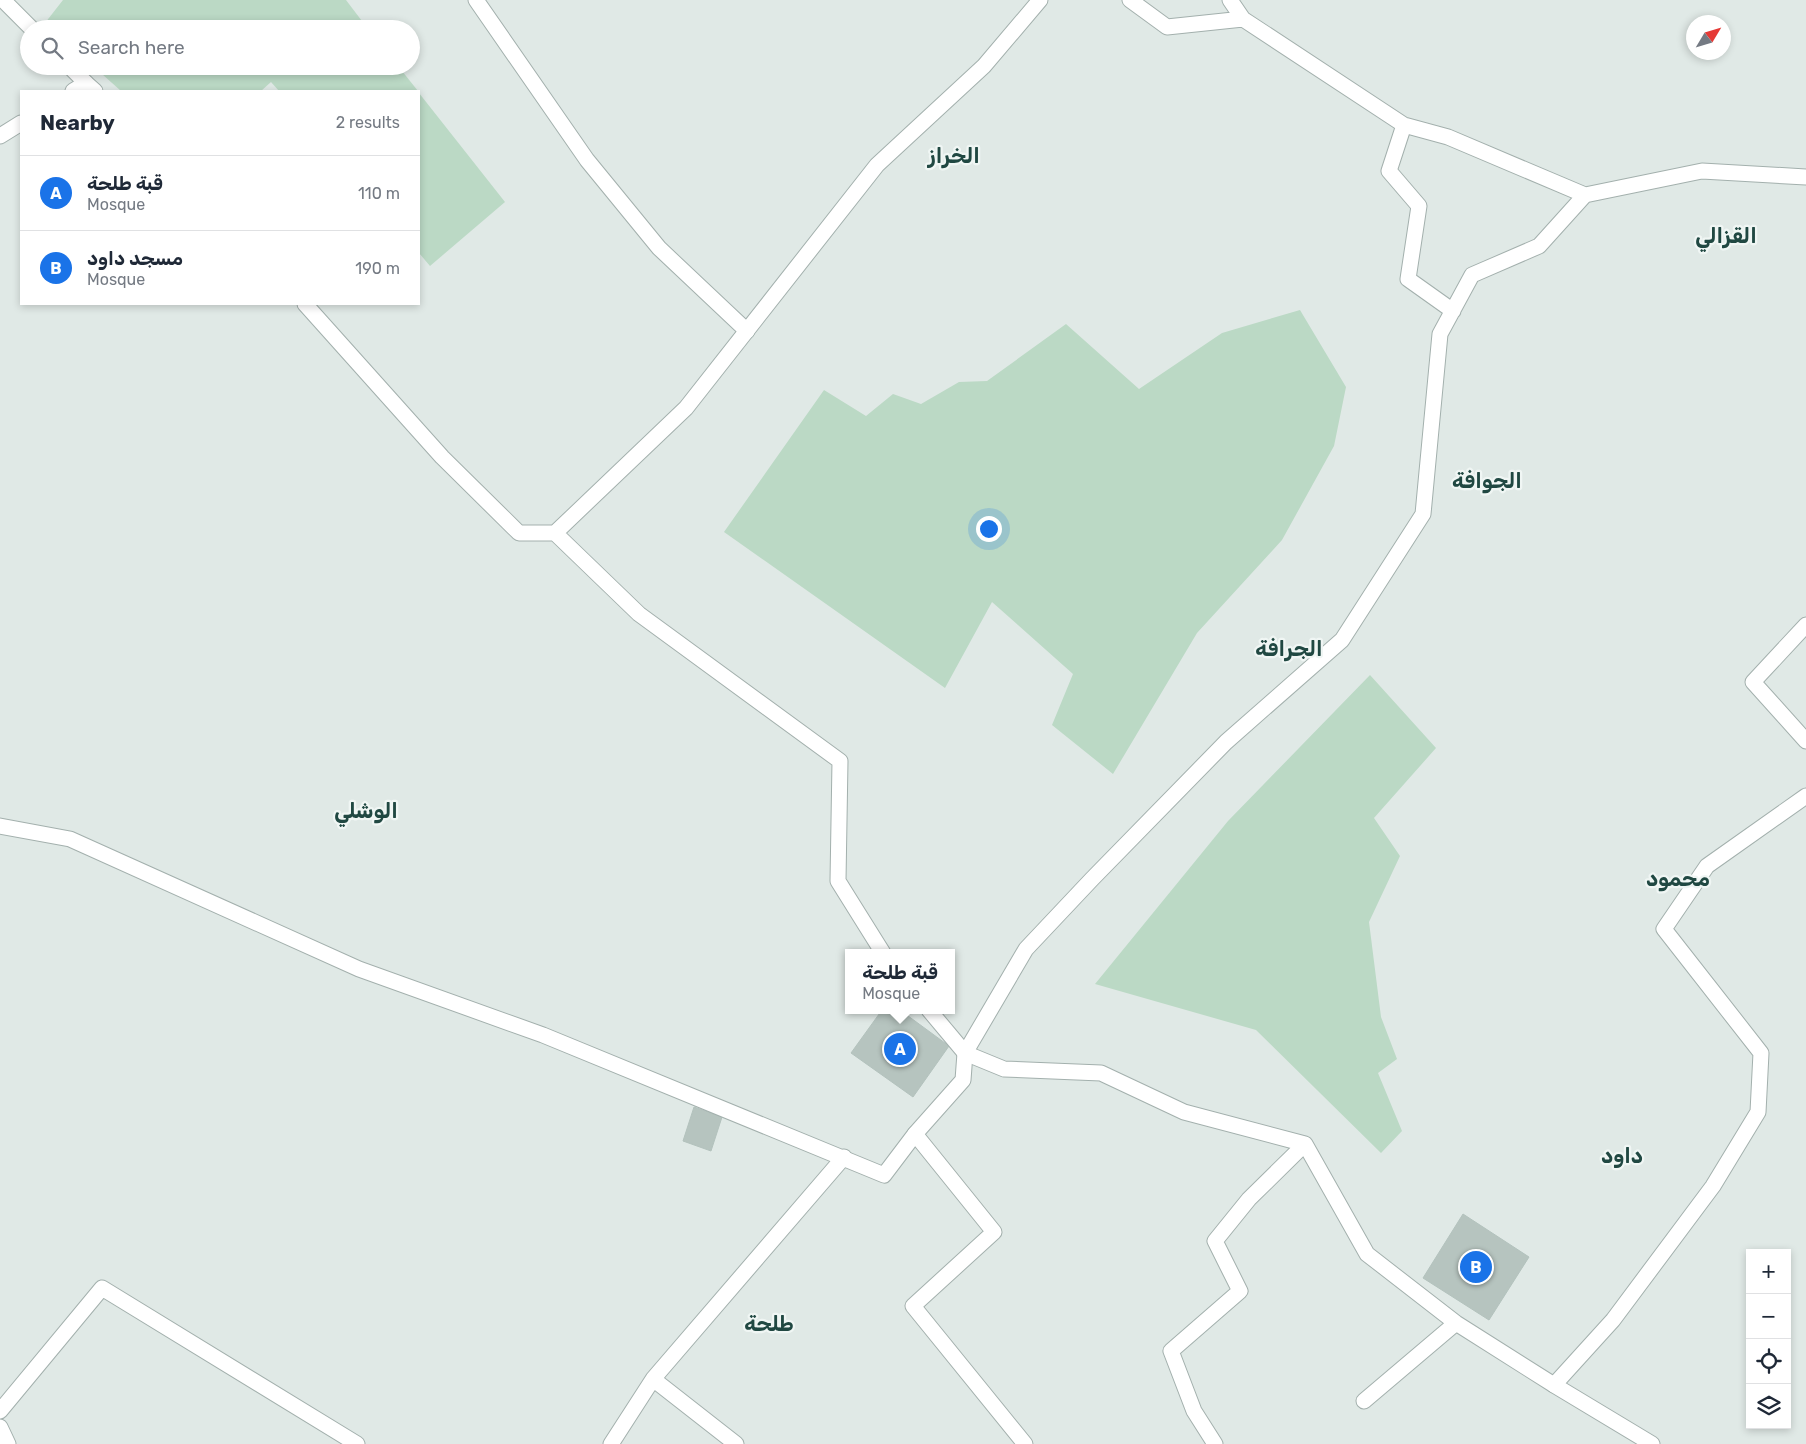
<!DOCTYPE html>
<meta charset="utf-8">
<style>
:root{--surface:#fff;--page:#f2f2f3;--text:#1f2937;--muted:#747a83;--line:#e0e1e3;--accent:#1a73e8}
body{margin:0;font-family:Rubik,"Noto Naskh Arabic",sans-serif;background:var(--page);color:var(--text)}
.controls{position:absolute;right:15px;bottom:15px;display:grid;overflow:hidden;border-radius:0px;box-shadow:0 2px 8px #0003}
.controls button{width:45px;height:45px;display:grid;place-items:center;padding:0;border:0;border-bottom:1px solid var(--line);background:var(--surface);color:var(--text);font:25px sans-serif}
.compass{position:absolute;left:1686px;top:15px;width:45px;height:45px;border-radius:50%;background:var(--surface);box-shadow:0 2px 8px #0003;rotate:52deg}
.you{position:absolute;left:988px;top:528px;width:18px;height:18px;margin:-12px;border:4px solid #fff;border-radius:50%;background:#1a73e8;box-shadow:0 0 0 8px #1a73e833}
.badge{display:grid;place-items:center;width:32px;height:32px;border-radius:50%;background:var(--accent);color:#fff;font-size:16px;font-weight:700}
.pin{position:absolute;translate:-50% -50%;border:2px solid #fff;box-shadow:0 1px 5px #0006}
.popup{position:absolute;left:845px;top:949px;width:110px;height:65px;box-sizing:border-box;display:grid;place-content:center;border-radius:0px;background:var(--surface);filter:drop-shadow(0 1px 4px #0005);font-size:16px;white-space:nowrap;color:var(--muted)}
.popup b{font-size:19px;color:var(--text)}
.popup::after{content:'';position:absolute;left:50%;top:100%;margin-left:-10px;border:10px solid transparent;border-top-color:var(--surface)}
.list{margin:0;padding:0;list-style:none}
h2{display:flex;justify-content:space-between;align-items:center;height:65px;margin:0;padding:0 20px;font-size:21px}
h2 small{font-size:16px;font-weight:400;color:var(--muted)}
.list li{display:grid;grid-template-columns:32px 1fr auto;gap:15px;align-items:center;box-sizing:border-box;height:75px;padding:0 20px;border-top:1px solid var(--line)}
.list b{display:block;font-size:19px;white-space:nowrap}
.list p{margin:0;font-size:16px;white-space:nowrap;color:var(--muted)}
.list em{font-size:16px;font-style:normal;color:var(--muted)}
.icon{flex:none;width:28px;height:28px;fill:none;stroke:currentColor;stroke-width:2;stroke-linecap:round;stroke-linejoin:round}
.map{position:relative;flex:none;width:1806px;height:1444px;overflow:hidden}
.search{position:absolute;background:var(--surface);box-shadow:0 2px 8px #0003;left:20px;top:20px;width:400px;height:55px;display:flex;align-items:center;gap:12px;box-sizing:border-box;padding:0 18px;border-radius:28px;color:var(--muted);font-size:19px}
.panel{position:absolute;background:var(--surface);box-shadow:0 2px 8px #0003;left:20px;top:90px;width:400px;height:215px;border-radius:0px}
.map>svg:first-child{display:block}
.green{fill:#bbd9c5}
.building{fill:#b6c4bf;stroke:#b3c2bd}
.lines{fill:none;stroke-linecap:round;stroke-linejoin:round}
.lane-casing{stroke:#a3b0ad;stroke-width:17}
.street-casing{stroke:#a3b0ad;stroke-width:17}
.lane{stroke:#fff;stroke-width:15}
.street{stroke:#fff;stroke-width:15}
.labels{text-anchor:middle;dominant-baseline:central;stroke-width:4.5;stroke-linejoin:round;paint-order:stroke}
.district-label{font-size:21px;font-weight:bold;fill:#204842;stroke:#f0f6f4}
</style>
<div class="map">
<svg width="1806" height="1444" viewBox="0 0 1806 1444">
<rect width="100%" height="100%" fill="#e0e9e6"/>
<!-- green -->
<path class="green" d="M63,0h283l22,29h-317l-6,-6z
M93,66h305l20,25h-139l-8,-9 -10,9h-140z
M419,93l86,109 -75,64 -11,-13z
M1300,310l46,77 -12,59 -52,94 -85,93 -84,141 -61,-49 21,-51 -81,-72 -47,86 -221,-156 100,-142 42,26 27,-22 28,10 38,-22 28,-1 79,-57 73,65 83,-56z
M1370,675l66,73 -62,70 26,38 -31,66 12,95 16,42 -19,14 24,58 -21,22 -125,-123 -161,-46 133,-163z"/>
<!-- building -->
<path class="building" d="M882,1010h18l49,36 -36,51 -62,-44z
M694,1107l28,10 -11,34 -28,-10z
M1463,1214l66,43 -40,63 -66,-42z"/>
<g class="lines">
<!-- lane casing -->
<g class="lane-casing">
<path id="lane" d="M73,91l13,-8 9,8
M0,136l21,-13
M305,304l137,153 77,76h36l84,81 201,147 -2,120 45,72
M555,533l131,-125 191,-243 107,-99 56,-66
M0,826l70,13 289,130 184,66 341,140 31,-41 79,98 -81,74 112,138
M929,1010l36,43 39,16 97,4 83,39 121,32 62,110 89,69 98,62 98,59
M1364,1401l92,-78
M1215,1444l-21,-33 -23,-60 69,-60 -25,-50 34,-42 56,-55"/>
</g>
<!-- street casing -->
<g class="street-casing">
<path id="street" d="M3,0l29,29
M476,0l111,160 72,88 88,83
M1130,0l37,27 76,-8 161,106 44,12 137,58
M1230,0l13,19
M69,66l17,17
M1404,125l-15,46 30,35 -11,73 45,32
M1806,625l-53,57 53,59
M915,1134l48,-54 2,-27 61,-104 66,-70 134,-137 116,-102 81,-126 17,-180 32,-59 67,-29 46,-51 117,-24 104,6
M653,1379l83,65
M1554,1385l59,-65 100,-134 45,-74 3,-59 -97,-124 43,-63 99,-70
M0,1411l102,-123 255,156
M0,1427l8,17
M611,1444l42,-65 191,-222"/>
</g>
<!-- lane -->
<use href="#lane" class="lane"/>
<!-- street -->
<use href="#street" class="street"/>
</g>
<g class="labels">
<!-- district labels -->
<g class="district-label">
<text x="954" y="155">الخراز</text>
<text x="1726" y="235">القزالي</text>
<text x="1487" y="480">الجوافة</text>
<text x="1289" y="648">الجرافة</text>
<text x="366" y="810">الوشلي</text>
<text x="1678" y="878">محمود</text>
<text x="1622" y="1155">داود</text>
<text x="769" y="1323">طلحة</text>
</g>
</g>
</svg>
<div class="controls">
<button>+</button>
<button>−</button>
<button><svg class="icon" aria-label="locate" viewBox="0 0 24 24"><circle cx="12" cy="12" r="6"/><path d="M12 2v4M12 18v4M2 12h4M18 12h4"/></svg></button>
<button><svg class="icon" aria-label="layers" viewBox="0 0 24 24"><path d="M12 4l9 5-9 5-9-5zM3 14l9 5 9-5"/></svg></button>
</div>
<svg class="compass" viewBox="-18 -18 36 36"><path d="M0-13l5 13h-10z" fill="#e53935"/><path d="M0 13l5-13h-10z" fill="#747a83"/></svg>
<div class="you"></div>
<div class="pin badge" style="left:900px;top:1049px">A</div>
<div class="popup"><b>قبة طلحة</b>Mosque</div>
<div class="pin badge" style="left:1476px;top:1267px">B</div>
<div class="search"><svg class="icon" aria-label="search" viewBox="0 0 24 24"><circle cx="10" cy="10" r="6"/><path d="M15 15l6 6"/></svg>Search here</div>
<section class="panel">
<h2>Nearby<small>2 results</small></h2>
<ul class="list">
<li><span class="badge">A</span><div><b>قبة طلحة</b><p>Mosque</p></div><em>110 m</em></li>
<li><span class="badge">B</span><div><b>مسجد داود</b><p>Mosque</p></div><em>190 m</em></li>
</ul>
</section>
</div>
